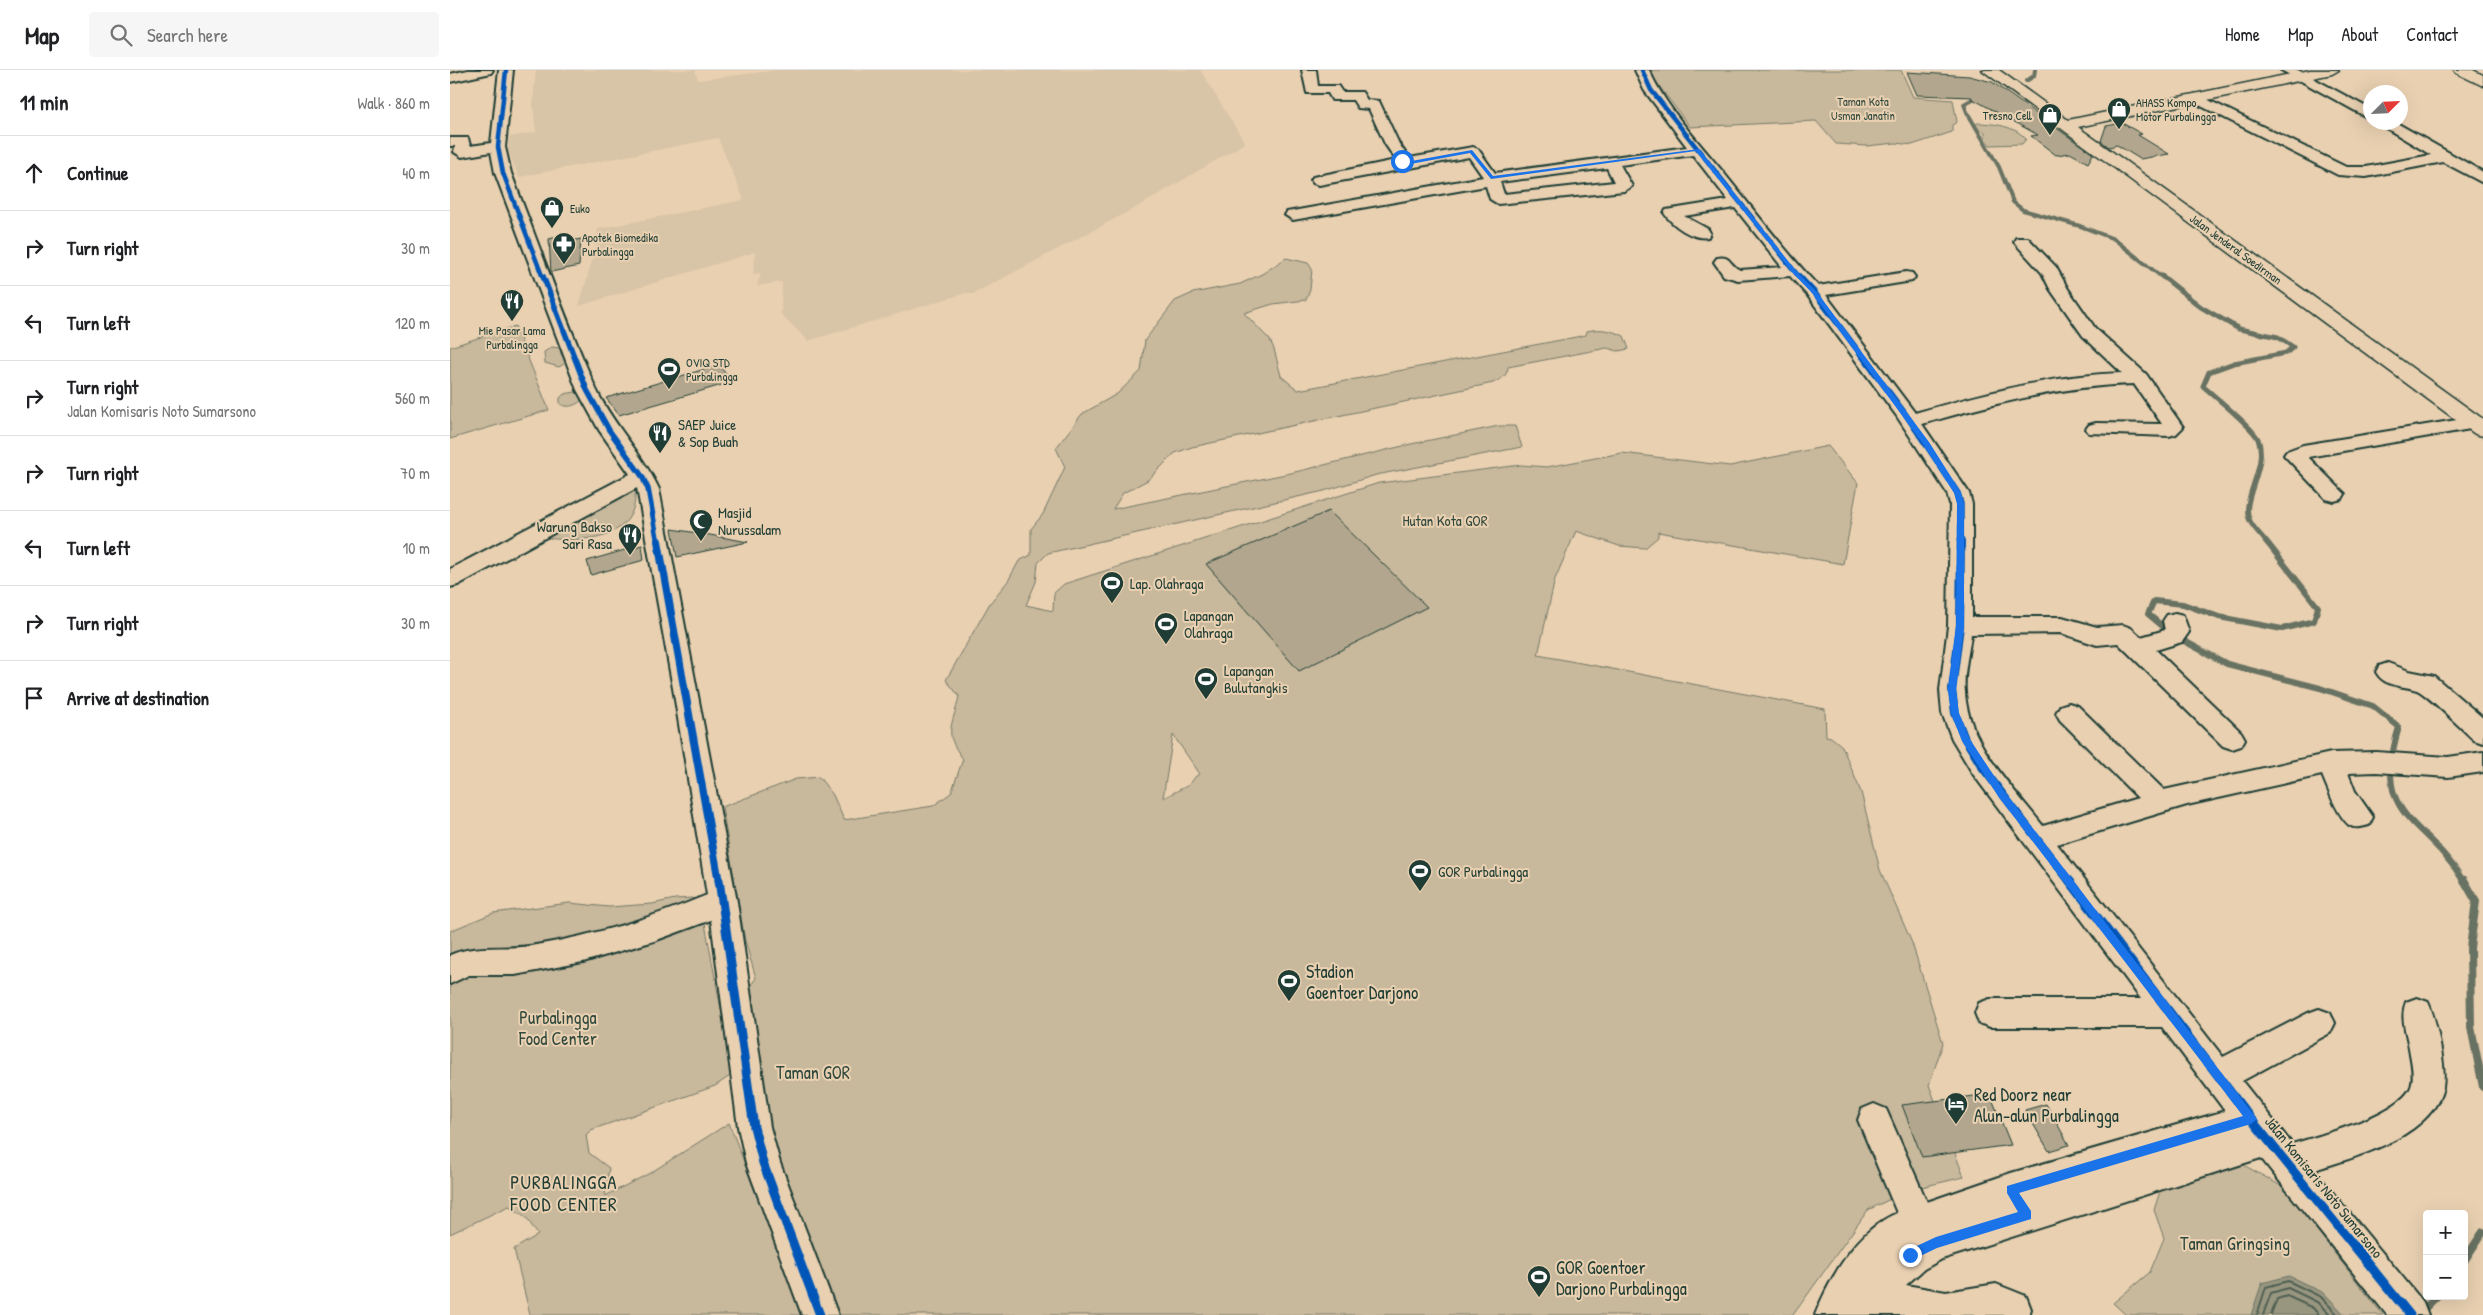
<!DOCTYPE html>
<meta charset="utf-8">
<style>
:root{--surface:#fff;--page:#f6f6f6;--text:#202124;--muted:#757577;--line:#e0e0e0}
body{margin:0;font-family:"Patrick Hand",sans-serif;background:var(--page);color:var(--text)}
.controls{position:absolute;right:15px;bottom:15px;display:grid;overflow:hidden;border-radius:5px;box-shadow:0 5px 20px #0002}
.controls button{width:45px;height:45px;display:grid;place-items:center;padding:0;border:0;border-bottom:1px solid var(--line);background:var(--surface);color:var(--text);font:25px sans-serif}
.compass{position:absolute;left:1913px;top:15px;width:45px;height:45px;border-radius:50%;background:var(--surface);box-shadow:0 5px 20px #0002;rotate:66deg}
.stop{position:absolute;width:15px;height:15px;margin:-11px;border:4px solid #1a73e8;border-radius:50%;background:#fff}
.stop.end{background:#1a73e8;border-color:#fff;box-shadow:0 1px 5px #0008}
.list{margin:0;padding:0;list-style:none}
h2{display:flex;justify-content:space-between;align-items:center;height:65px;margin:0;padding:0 20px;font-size:21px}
h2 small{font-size:16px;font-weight:400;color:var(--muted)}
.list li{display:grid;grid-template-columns:32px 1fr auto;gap:15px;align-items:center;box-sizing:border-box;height:75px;padding:0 20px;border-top:1px solid var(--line)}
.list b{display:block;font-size:19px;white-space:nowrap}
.list p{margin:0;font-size:16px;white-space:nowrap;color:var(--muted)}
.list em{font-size:16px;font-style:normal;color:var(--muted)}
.icon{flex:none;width:28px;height:28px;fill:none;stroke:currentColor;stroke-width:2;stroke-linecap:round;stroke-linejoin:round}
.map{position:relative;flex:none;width:2033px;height:1245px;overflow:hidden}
header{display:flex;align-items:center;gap:30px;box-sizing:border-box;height:70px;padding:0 25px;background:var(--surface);border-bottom:1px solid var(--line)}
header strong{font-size:24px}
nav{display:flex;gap:28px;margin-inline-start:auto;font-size:18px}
.search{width:350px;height:45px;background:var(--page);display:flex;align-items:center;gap:12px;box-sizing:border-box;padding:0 18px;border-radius:5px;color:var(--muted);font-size:19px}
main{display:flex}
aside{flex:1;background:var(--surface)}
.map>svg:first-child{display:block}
.built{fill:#d8c4a6}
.green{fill:#c8b89c;stroke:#747a68;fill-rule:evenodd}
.water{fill:#999680;stroke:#687262}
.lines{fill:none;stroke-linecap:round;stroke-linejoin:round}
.shore{stroke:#506152;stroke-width:2}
.stream-far3{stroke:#687262;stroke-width:4}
.stream-far2{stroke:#687262;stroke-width:5}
.stream-far1{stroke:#687262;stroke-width:6}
.stream{stroke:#687262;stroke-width:8}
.building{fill:#b2a78e;stroke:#1f3d34}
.minor-casing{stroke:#1f3d34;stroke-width:4}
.major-casing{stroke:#1f3d34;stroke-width:3}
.minor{fill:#e9d0b1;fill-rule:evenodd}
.major{fill:#e9d0b1;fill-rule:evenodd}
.cycleway-far3-casing{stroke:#e9d0b1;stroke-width:6}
.cycleway-far2-casing{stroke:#e9d0b1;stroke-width:8}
.cycleway-far1-casing{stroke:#e9d0b1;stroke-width:11}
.cycleway-casing{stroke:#e9d0b1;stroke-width:12}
.cycleway-far3{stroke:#0057b8;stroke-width:4.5}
.cycleway-far2{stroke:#0057b8;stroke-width:5.5}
.cycleway-far1{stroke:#0057b8;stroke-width:8}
.cycleway{stroke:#0057b8;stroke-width:9}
.route{fill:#1a73e8}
.labels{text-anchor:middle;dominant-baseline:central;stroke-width:4;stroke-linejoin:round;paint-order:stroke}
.far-park-label{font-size:12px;fill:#30493e;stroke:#e9d0b1}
.far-poi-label{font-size:12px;fill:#1f3d34;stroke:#e9d0b1;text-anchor:start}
.far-street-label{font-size:12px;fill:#1f3d34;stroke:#e9d0b1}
.poi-label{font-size:15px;fill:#1f3d34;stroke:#e9d0b1;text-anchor:start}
.park-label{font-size:15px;fill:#30493e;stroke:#e9d0b1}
.street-label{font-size:15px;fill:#1f3d34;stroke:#e9d0b1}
.near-poi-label{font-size:18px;fill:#1f3d34;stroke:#e9d0b1;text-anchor:start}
.near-park-label{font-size:18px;fill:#30493e;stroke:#e9d0b1}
.near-neighbourhood-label{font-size:19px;letter-spacing:1px;fill:#1f3d34;stroke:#e9d0b1}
</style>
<header>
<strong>Map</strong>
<div class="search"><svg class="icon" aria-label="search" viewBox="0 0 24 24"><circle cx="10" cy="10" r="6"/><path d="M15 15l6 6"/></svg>Search here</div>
<nav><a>Home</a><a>Map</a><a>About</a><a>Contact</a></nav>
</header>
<main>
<aside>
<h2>11 min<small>Walk · 860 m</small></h2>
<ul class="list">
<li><svg class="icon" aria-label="ahead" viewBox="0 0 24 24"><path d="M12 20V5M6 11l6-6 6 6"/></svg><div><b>Continue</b></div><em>40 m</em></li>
<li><svg class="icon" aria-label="right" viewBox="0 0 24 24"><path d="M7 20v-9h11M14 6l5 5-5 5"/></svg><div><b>Turn right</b></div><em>30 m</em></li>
<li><svg class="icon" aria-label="left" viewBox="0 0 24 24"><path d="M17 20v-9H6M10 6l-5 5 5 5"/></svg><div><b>Turn left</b></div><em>120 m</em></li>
<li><svg class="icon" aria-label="right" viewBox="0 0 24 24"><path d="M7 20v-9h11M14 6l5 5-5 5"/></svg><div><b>Turn right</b><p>Jalan Komisaris Noto Sumarsono</p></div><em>560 m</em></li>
<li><svg class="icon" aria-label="right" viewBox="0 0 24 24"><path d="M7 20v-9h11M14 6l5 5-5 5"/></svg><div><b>Turn right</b></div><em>70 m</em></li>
<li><svg class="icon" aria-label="left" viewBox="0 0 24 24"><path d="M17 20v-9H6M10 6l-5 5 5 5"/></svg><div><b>Turn left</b></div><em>10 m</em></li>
<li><svg class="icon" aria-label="right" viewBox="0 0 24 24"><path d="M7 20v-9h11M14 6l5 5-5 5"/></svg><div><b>Turn right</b></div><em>30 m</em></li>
<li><svg class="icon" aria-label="arrive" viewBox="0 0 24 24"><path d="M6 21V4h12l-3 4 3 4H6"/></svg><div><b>Arrive at destination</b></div></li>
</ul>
</aside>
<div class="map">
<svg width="2033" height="1245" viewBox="0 0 2033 1245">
<rect width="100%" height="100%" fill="#e9d0b1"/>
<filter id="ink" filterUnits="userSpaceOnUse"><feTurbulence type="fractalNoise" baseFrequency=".02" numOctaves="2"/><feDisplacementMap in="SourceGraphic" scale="10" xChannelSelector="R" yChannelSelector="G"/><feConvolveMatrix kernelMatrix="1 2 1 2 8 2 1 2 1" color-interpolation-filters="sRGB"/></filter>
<g filter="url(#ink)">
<!-- built -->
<path class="built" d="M86,0h159l3,10 81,-10h421l45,73 -106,63 -166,88 -7,-1 -158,48 -27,-27 1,-32 -25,4 4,-13 -8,1 2,-22 -176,54 18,-62 1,-15 146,-29 -26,-62 -199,39 -11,-26 1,-14 27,-5 -3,-28z"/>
<!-- green -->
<path class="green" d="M1197,0h254l12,27 40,3 4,22 -5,3v7l-40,13 -16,-2 -29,3 -31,-2 -20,-23 -126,6z
M1527,53c15,0 39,3 49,16l-4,5 -32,1 -5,-6v-7l-9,-2 -2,-4z
M836,188l22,5 4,6 -2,21 -4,10 -33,4 -29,9 26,27 4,9 7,27 17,14 268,-51 20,-4 1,-4c13,-3 24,-1 37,5l5,13 -11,2 -11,-3 -99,19c-1,10 -7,12 -15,16l-301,64 -17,6 -27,27 -25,13 -10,16 178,-36 120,-29 88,-18h16l7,21 -146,28 -52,16 -276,62 -10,10 -2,19 -10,23 27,6 1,-18 10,-9 315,-101 142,-18 26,2 75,-14 108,13 98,-20 30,37 -15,81 -185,-32v5l-13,11 -26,-2 -43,-15 -21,48 -17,76 287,54 1,27 5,1 11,9 19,46 19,78 32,73 31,100 -14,42 35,92 -55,13 -41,20 -75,105h-964l-60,-162 -25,-158 12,-17 -11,-37 -23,-134 74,-28 23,-2 14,18 11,25 89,-14 18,-13 12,-34c-21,-28 -10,-32 -4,-63l-13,-16 44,-77 18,-22 11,-20 12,-6v-26l12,-15 22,-47 -9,-19 26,-34 35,-20 24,-23 4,-31 30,-39 18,-8 47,-9 22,-10zM723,665l27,39 -4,2 -7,9 -26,13z
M65,256l34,84 -99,29v-92z
M102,277l8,1 1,6 6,8 -8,5 -14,-4 -1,-11z
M125,322l7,3 1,4c-6,6 -15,10 -23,5v-6l4,-4z
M185,417c5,58 -59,55 -100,50z
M243,828l10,15 30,161 -18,12 -124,44 -5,5 3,18 20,15 -4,28 45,-23 79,-50 74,192h-273l-16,-66 24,-14 -12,-18 -17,-11 -59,28v-303l43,-18 76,-10 40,4 43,-3 23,-5z
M1790,1093l43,24 100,128h-257l-13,-12 37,-31 14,-34 -10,-28 7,-22 52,-13z"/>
<!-- water -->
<path class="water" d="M1839,1206l35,17 21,22h-94l11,-32z"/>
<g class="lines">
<!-- shore -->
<path class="shore" d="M1807,1245l9,-28 22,-6 33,16 17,18
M1813,1245l8,-22 17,-5 29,14 13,13
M1821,1245l6,-16 10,-3 26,12 6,7"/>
<!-- stream-far3 -->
<path class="stream-far3" d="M1576,11l8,-5 1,-6
M1523,29l-9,5 3,8 32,55 14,35 10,8 57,16 34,13 49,39"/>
<!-- stream-far2 -->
<path class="stream-far2" d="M1712,206l39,31 38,22 39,8 15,10 -7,6 -52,10 -25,9 -6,14c12,11 49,40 55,53 11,28 -19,62 -8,82 4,8 12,15 17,22"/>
<!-- stream-far1 -->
<path class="stream-far1" d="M1816,471l52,66 -4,14 -32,8 -63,-12 -36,-13 -29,-3 -6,13 25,21 54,29 93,24 53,18 26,21c-29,94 26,89 65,155"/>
<!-- stream -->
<path class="stream" d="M2014,810l12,21 -6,47 1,79 12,60
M2014,1191l19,-29
M1968,1245l19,-19"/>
</g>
<!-- building -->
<path class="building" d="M1457,2l62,4 23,6 101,72 -5,9 -18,-10 -14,2 -25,-19 7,-1 -67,-37 1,-1 -55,-2z
M1672,53l20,11 -4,1 31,19 -29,5 -23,-14 -8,2 -8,-6 5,-15z
M115,165v7l16,-3 -2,27 -28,6 -2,-33z
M269,295l13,17 -113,33 -13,-17z
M879,441l98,96 -128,64 -93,-107z
M222,459l38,6 38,7 -71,15z
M192,475l2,15 -53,15 -4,-14z
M1540,1024l21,51 -89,12 -20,-52z
M1596,1034l23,41 -20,6 -24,-41z"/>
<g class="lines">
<!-- minor casing -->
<g class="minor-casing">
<path id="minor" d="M18,0h25l-2,3 -41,9v-8z
M49,0h14l-8,77 6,26c28,72 54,146 85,216 17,36 46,64 63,100l78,413 33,225 10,36 58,152h-36l-56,-152 -8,-36 -27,-207 -57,21 -71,21 -68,13h-46l-19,9v-29c27,-12 57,-4 86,-10 59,-10 116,-27 171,-50l-33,-201 -37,-206 -179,97 -8,2v-18l180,-95 -31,-44 -22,-40 -82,-217 -4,-21 -29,5 -8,-5 1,-6h-5v-8h18l2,8 21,-3z
M852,0h14l2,16h20l4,6h20l5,8 12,1 20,43 10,14 64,-11 5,2 17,24 192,-26 -43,-57 -9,-20h14c17,38 48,70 74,102 31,38 61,78 95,114l88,-14 6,1 3,4 -3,4 -86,14 89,118c67,-19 136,-38 207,-40l-39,-37 -33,-47 -8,-16 -28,-31 2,-4h12l28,29 12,22 27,39 51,46 37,53 -7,7 -7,2 -80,-3 -3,-4 3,-4 7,-2 66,1 -28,-40c-73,2 -142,20 -212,40l47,69 3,11v113h90l35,10 26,-2 8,3 10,9 24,-7 -2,-9 4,-6 8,-2 8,2 6,17 -7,10 -26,8 85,82 4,7 -4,7 -9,3 -9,-3 -105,-103 -21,2 -36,-12 -90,1c-2,19 -8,39 -6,58 3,52 47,94 78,134l95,-28 -78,-78 -4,-7 4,-7 9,-3 9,3 86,84 167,-37 45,-1 72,5 35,-5v20l-35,5 -72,-5 -28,1 7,18 18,26 -4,8c-7,2 -14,4 -20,0 -12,-10 -21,-36 -27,-50l-135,30 -130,39 166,213 85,-44 11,-4 11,4 5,10 -5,10 -88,48 50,63c30,-9 103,-28 118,-55 5,-9 2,-25 0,-35 -2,-17 -11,-36 -4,-52l11,-4 11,4c7,15 10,31 13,48 2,12 4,25 2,37 -10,49 -87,70 -129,83l109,132 5,13h-41l-126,-157 -319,101 -18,10 -18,16 40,7 50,-8 30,12 5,13 -2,6h-214c15,-38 43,-86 82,-102l-39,-93 4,-11 12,-5 12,5 41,93 84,-29 214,-62 -63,-84h-172l-11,-4 -4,-10 4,-10 11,-4h151l-168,-225 -21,-35 -10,-26 -2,-23 8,-64 2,-122 -3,-11 -51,-78 -88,-119 -18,-20 -52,4 -14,-4 -10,-14 3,-4c14,-3 12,7 23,12l42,-3 -47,-59 -51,8 24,13 2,4 -2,4c-16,3 -36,-12 -44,-24l2,-3 62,-10 -35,-45 -73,10 12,21 -8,5 -126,13 -8,-5 -4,-13 -193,34 -8,-5 2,-3 196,-35 -14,-20 -150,28 -6,-2 -2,-3 2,-3 83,-17 -11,-16 -16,-35 -11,-1 -5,-8h-21l-4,-7h-21zM1157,98l7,14 -110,12 -4,-12z
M1831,0h17l72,39v10z
M1746,24l150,73h20l65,-12 -55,-33h19l88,50v11l-40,-21 -77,15 -28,-2 -147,-74 -2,-3z
M2025,347l7,2v8l-174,30 37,37 -3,5 -8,2 -8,-2 -42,-44 3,-4 16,-6z
M1938,593l21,8 25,5 49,42v25l-9,-3c-10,-9 -48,-47 -57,-50 -14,-5 -32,-2 -41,-18l3,-6z"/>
</g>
<!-- major casing -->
<g class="major-casing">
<path id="major" d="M1532,0h17l69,50 242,-50h29l-7,4 -254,53 405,292v17l-8,-2z
M2004,0h19l10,5v11l-27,-13z"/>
</g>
<!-- minor -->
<use href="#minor" class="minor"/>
<!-- major -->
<use href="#major" class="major"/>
<!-- cycleway-far3 casing -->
<g class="cycleway-far3-casing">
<path id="cycleway-far3" d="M56,0l-8,77 5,26 40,105
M1192,0l9,20 149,188"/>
</g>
<!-- cycleway-far2 casing -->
<g class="cycleway-far2-casing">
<path id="cycleway-far2" d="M93,206l44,114 22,40 33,46 6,13 10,54
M1349,206l15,16 90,120 54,81 3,11v39"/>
</g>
<!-- cycleway-far1 casing -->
<g class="cycleway-far1-casing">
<path id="cycleway-far1" d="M208,471l61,341
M1511,471l-1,85 -8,64 3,23 10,26 17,28 88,115"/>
</g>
<!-- cycleway casing -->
<g class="cycleway-casing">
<path id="cycleway" d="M269,810l35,247 9,36 57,152
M1619,810l182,239 159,196"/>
</g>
<!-- cycleway-far3 -->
<use href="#cycleway-far3" class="cycleway-far3"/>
<!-- cycleway-far2 -->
<use href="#cycleway-far2" class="cycleway-far2"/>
<!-- cycleway-far1 -->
<use href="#cycleway-far1" class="cycleway-far1"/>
<!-- cycleway -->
<use href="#cycleway" class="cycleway"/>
</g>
</g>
<!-- route -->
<path class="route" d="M1249,79l96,121 21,21 113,151 32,51 3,11v122l-8,64 3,23 10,25 35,53 253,328 -6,5 -232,69 12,18v8l-94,29 -27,13 -4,-2v-8l30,-14 82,-25 -11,-19v-7l236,-70 -245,-320 -36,-55 -11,-28 -3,-23 8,-64 1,-122 -3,-11 -31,-49 -111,-151 -20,-21 -96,-121 -205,28 -21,-26 -65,12 -5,-4 2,-2 4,3 66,-12 21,26z"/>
<!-- icons -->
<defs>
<g id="shop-pin" transform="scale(1.25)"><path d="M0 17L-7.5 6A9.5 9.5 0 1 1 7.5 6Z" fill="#1f3d34" stroke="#e9d0b1"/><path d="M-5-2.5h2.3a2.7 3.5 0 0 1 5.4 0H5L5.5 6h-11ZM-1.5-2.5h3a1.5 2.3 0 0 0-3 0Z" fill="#fff"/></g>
<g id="pharmacy-pin" transform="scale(1.25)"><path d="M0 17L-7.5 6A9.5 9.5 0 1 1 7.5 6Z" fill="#1f3d34" stroke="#e9d0b1"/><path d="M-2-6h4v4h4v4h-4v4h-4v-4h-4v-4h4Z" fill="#fff"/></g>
<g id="restaurant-pin" transform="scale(1.25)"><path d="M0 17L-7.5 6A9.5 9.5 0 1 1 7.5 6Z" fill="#1f3d34" stroke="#e9d0b1"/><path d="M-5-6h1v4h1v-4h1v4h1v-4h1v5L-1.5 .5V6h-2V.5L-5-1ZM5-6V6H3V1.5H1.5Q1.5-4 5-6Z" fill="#fff"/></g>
<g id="stadium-pin" transform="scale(1.25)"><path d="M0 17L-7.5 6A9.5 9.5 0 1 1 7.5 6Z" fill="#1f3d34" stroke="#e9d0b1"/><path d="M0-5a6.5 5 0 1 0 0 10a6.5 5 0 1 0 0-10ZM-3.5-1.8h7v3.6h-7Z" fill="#fff"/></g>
<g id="mosque-pin" transform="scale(1.25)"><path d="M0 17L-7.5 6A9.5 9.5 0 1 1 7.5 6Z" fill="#1f3d34" stroke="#e9d0b1"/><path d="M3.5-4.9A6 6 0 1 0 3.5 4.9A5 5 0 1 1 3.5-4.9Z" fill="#fff"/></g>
<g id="hotel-pin" transform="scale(1.25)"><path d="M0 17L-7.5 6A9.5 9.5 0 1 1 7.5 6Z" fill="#1f3d34" stroke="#e9d0b1"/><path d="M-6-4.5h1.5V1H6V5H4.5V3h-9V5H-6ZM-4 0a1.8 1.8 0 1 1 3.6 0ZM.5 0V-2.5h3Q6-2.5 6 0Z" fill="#fff"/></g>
</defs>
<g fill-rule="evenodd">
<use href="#shop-pin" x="1669" y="39"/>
<use href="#shop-pin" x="1600" y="45"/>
<use href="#shop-pin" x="102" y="138"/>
<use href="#pharmacy-pin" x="114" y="174"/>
<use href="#restaurant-pin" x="62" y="231"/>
<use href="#stadium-pin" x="219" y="299"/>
<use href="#restaurant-pin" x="210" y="363"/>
<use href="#mosque-pin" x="251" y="451"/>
<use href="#restaurant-pin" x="180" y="465"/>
<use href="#stadium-pin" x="662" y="513"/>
<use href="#stadium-pin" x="716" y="554"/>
<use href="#stadium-pin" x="756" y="609"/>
<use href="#stadium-pin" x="970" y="801"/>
<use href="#stadium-pin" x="839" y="911"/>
<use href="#hotel-pin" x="1506" y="1034"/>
<use href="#stadium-pin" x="1089" y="1207"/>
</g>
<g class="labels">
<!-- far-park labels -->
<g class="far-park-label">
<text x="1413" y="31">Taman Kota<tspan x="1413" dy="14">Usman Janatin</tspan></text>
</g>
<!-- far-poi labels -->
<g class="far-poi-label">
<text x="1686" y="32">AHASS Kompo<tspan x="1686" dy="14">Motor Purbalingga</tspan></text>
<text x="1582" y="45" text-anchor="end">Tresno Cell</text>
<text x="120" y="138">Euko</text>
<text x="132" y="167">Apotek Biomedika<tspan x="132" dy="14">Purbalingga</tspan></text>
<text x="62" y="260" text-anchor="middle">Mie Pasar Lama<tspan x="62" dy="14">Purbalingga</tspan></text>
<text x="236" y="292">OVIQ STD<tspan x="236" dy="14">Purbalingga</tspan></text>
</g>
<!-- far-street labels -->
<g class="far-street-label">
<text transform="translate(1786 179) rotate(36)">Jalan Jenderal Soedirman</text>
</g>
<!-- poi labels -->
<g class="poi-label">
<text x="228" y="354">SAEP Juice<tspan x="228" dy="17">&amp; Sop Buah</tspan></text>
<text x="268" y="442">Masjid<tspan x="268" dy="17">Nurussalam</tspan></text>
<text x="162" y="456" text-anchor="end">Warung Bakso<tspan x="162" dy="17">Sari Rasa</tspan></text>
<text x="680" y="513">Lap. Olahraga</text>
<text x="734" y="545">Lapangan<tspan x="734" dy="17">Olahraga</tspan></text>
<text x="774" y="600">Lapangan<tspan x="774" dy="17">Bulutangkis</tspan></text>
<text x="988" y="801">GOR Purbalingga</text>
</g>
<!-- park labels -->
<g class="park-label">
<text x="995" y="450">Hutan Kota GOR</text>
</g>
<!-- street labels -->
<g class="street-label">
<text transform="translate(1874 1117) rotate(51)">Jalan Komisaris Noto Sumarsono</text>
</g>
<!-- near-poi labels -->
<g class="near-poi-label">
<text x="856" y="901">Stadion<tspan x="856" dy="21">Goentoer Darjono</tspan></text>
<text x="1524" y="1024">Red Doorz near<tspan x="1524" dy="21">Alun-alun Purbalingga</tspan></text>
<text x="1106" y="1197">GOR Goentoer<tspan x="1106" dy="21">Darjono Purbalingga</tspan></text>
</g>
<!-- near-park labels -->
<g class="near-park-label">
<text x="108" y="947">Purbalingga<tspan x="108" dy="21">Food Center</tspan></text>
<text x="363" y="1002">Taman GOR</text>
<text x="1785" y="1173">Taman Gringsing</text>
</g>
<!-- near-neighbourhood labels -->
<g class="near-neighbourhood-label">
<text x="114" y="1112">PURBALINGGA<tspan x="114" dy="22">FOOD CENTER</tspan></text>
</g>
</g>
</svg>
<div class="controls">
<button>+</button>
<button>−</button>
</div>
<svg class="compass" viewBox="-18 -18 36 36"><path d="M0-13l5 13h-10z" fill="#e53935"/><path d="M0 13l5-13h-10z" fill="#757577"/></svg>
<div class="stop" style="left:952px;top:91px"></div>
<div class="stop end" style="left:1460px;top:1185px"></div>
</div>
</main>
